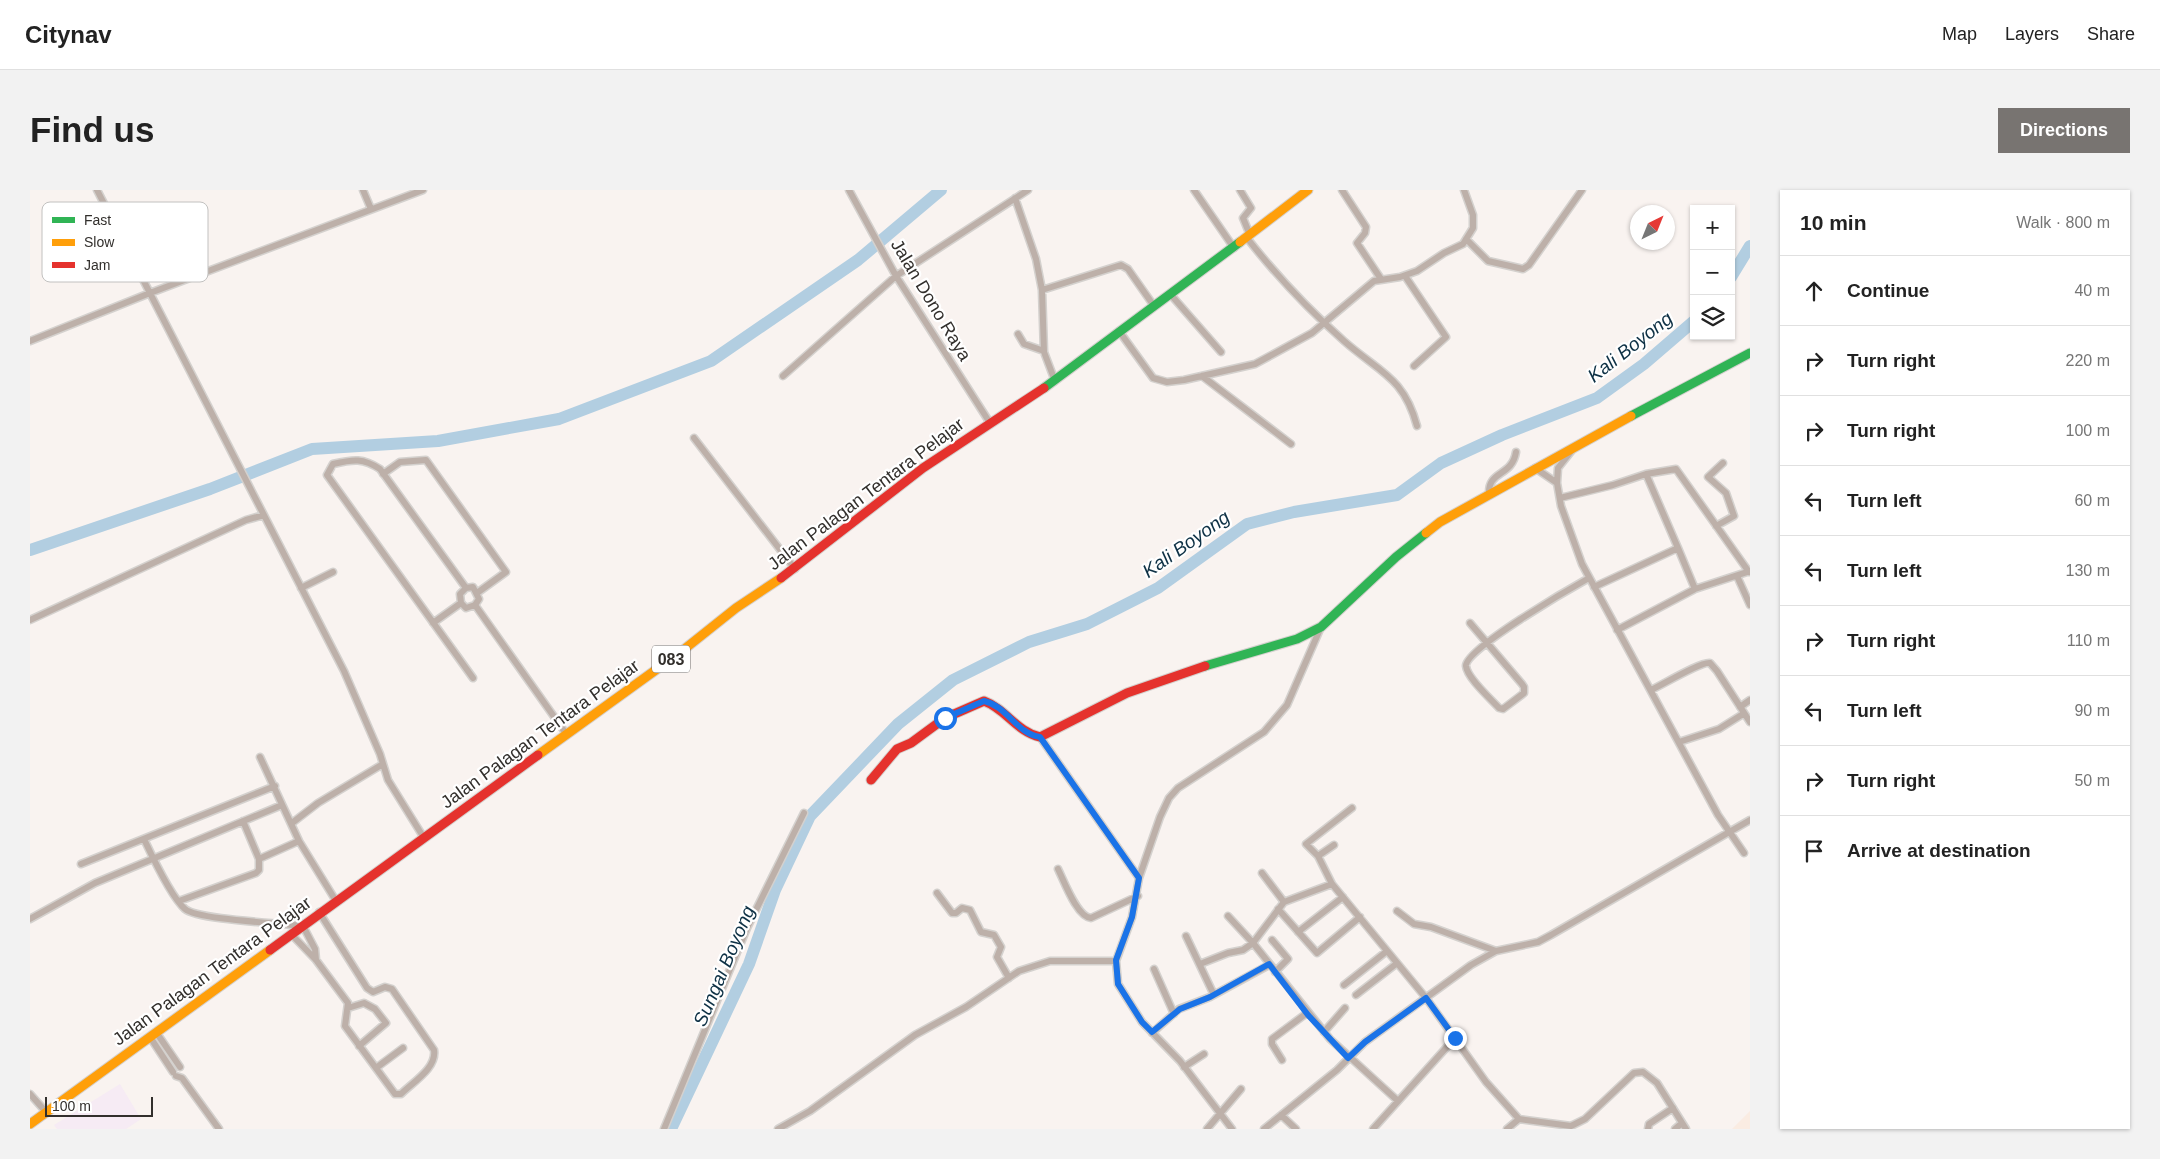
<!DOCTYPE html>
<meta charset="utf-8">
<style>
:root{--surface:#fff;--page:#f2f2f2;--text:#222;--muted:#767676;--line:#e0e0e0;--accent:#787471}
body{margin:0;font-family:Arial,sans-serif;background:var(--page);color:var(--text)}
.controls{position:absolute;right:15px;top:15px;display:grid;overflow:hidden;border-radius:0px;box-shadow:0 1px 4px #0004}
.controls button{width:45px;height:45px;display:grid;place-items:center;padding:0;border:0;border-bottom:1px solid var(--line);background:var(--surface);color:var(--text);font:25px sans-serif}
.compass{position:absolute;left:1600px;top:15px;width:45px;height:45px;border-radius:50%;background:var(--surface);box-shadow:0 1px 4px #0004;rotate:43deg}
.scale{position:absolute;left:15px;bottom:12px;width:108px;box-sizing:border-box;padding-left:5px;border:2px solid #322f2c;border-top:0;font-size:14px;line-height:18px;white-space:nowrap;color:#322f2c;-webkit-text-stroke:4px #fff;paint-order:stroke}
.stop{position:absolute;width:15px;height:15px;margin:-11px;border:4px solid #1a73e8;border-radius:50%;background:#fff}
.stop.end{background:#1a73e8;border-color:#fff;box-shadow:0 1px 5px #0008}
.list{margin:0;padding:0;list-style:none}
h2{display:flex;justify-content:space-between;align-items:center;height:65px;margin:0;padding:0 20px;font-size:21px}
h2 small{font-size:16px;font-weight:400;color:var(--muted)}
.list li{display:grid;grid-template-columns:32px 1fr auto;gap:15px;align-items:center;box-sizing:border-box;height:70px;padding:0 20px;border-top:1px solid var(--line)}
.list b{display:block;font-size:19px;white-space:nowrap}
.list em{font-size:16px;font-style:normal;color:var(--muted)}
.icon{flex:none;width:28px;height:28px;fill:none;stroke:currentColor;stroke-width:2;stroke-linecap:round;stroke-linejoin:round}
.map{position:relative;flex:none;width:1720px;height:939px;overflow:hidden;border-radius:0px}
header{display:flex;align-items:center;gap:30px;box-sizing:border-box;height:70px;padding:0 25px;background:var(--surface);border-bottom:1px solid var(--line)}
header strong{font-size:24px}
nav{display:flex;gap:28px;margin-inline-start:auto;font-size:18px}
.intro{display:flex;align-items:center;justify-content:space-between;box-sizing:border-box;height:120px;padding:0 30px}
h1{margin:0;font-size:35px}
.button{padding:12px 22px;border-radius:0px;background:var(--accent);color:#fff;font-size:18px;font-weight:700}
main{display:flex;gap:30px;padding:0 30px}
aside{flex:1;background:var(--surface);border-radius:0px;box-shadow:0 1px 4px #0004}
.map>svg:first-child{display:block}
.education{fill:#faece2}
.medical{fill:#f6ebf4}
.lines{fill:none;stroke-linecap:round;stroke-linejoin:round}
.river{stroke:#b2cee1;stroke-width:12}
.street-casing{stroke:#d4d1ce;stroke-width:9}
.fast-casing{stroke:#d4d1ce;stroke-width:11}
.slow-casing{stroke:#d4d1ce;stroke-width:11}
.jam-casing{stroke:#d4d1ce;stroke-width:11}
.street{stroke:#bdb0a9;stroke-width:6}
.fast{stroke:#30b455;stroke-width:9}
.slow{stroke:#ff9f0a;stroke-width:9}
.jam{stroke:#e5322d;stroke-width:9}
.route{stroke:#1a73e8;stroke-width:6}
.labels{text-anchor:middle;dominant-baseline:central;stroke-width:4.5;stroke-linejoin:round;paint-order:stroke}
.shield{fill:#fff;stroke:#706d6b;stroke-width:1}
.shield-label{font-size:16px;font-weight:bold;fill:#322f2c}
.street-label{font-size:18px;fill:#322f2c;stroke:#fff}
.water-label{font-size:19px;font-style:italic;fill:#0e3145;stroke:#fff}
.key{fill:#fff;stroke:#c2c1c0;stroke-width:1}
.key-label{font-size:14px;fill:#322f2c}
</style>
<header>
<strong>Citynav</strong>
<nav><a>Map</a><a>Layers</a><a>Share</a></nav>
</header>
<div class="intro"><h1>Find us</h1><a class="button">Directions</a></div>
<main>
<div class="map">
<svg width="1720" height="939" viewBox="0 0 1720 939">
<rect width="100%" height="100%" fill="#f9f3f0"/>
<!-- education -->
<path class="education" d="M1720,921v18h-18z"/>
<!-- medical -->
<path class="medical" d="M90,894l21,35 -15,10h-69l-3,-4z"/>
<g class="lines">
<!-- river -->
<path class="river" d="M1701,87l19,-31
M0,360l180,-61 102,-40 126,-8 121,-22 152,-58 147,-101 83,-70
M641,939l78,-165 26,-74 35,-74 88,-92 55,-44 76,-38 58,-18 71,-36 89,-64 47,-12 103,-17 44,-32 61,-28 95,-37 47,-34 50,-43"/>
<!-- street casing -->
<g class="street-casing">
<path id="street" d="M67,0l247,481 36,83 8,26 36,58
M333,0l8,19
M819,0l47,86 94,147
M1164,0l40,58
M1210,0l11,18 -8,10 7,17
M1312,0l24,37 -1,6 -8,10 24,36
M985,8l21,61 6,31 2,62 11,29
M1217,48c29,37 62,72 97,103 35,31 60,36 73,85
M1436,49l22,22 35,8 6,-4 53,-75
M1375,86l41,61 -32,29
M1012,100l79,-25 7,4 26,37
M1141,105l50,57
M1089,141l34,47 14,4 17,-2 71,-16 57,-31 62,-52 26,-4 17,-6 27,-18 19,-9 10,-16v-13l-9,-25
M988,144l6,10 20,7
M0,151l120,-48 273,-103
M753,186l113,-100 132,-86
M1172,186l89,68
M664,248l101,131
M1543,259l-15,19 -1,15 4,23 21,58 136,251 26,38
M1505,278l22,15
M353,284l17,-12 26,-2 80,112 -29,21
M1616,284l30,-5 73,103
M1459,304c-1,-24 23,-17 27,-42
M1530,308l53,-13 33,-11 32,74 -84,39
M1686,336l18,-10 -8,-23 -18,-16 15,-14
M1648,358l17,41
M1707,386l13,29
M271,398l32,-16
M436,398l-86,-119c-17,-11 -26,-10 -47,-5l-6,11 146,203
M445,415l-9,3 -5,-5 -1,-9 6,-6 7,-1 6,12 -4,6 92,130
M0,430l216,-100 18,-5
M403,433l28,-20
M1440,433l52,61 2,3v6l-21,16 -4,-1c-8,-9 -32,-30 -33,-42 -1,-17 105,-78 123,-88
M1587,440l78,-41 55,-18
M1621,500c11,-5 51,-29 59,-27l7,8 33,51
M1710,517l10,-7
M1010,547l99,141
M1649,552l40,-13 24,-15
M230,567l39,84 37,60
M1322,618l-46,36 12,12 14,28 94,114 60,84 33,37 52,7 14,-7 49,-46 9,-1 14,11 29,46
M262,633l26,-20 65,-39
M114,649c8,17 27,58 41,70 13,11 96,14 118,17l12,23 1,11
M1288,666l16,-11
M229,669l40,-18
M51,674l194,-78
M1028,679c6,12 19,48 33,49l47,-22
M1232,683l22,29
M907,703l15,20h4l6,-5 8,2 11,22 13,3 7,12 -4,10 12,21
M149,711l77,-28 3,-3v-11l-16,-38
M1248,719l39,44 43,-36
M1367,721l17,13 17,3 65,24
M1198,726l25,27 77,96 68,62
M0,729l65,-36 187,-78
M1268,742l45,-35
M261,744l25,26 32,43 -3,23 50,68h6c12,-12 36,-26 33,-44l-42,-61 -7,-2 -12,5 -6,-4 -48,-76
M1156,746l28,59
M1242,750l16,19 -13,13
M1170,774l28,-11 15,-3 10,-7 31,-41 48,-18
M1124,779l20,45
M1314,795l43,-34
M1326,805l40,-31
M318,818l16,-5 11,6 11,14 -27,23
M126,842l24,35
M1294,842l21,-24
M1122,843l27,-24 31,-12 59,-32
M120,847l23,35
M1252,870l-10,-16v-5l35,-26
M1154,877l20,-13
M346,878l27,-20
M146,886l6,2 37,51
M0,904l16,18
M1251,925l15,14
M634,939l83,-201 57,-115
M748,939l32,-18 105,-76 51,-28 53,-36 31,-10h66
M1177,939l34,-40
M1202,939l-52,-68 -38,-39 -24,-38 -2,-23 16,-44 7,-39 21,-61 9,-19 9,-10 86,-56 23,-27 34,-78
M1234,939l73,-59 28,-28 106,-77 25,-14 42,-9 13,-7 199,-115
M1343,939l82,-91
M1477,939l12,-10
M1618,939l1,-5 24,-16
M1645,939l7,-6"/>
</g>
<!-- fast casing -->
<g class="fast-casing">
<path id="fast" d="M1014,198l196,-146
M1601,226l119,-63
M1175,476l92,-27 24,-12 75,-70 30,-24"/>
</g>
<!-- slow casing -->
<g class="slow-casing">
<path id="slow" d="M1210,52l68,-52
M1396,343l14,-11 191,-106
M508,565l144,-104 54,-43 45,-30
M0,934l240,-174"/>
</g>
<!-- jam casing -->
<g class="jam-casing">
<path id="jam" d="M751,388l142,-110 121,-80
M841,590l26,-31 14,-6 34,-25 39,-17c22,8 33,31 56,36l87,-44 78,-27
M240,760l268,-195"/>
</g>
<!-- street -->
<use href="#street" class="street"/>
<!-- fast -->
<use href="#fast" class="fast"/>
<!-- slow -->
<use href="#slow" class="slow"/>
<!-- jam -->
<use href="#jam" class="jam"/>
</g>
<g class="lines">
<!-- route -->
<path class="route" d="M915,528l39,-17c23,5 33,33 56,36l99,141 -7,39 -16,43 2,24 24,38 10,10 28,-23 30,-12 59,-33 39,51 40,43 17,-16 61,-44 29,40"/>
</g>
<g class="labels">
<!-- shield labels -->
<rect class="shield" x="622" y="455.5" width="38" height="27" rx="4"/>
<g class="shield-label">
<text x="641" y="469">083</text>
</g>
<!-- street labels -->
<g class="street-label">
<text transform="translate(901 110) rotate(59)">Jalan Dono Raya</text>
<text transform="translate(836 304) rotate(-37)">Jalan Palagan Tentara Pelajar</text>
<text transform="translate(510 544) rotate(-36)">Jalan Palagan Tentara Pelajar</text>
<text transform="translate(182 781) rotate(-36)">Jalan Palagan Tentara Pelajar</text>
</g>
<!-- water labels -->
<g class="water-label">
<text transform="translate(1600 157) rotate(-38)">Kali Boyong</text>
<text transform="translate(1156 354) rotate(-35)">Kali Boyong</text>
<text transform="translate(694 776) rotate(-67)">Sungai Boyong</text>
</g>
</g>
<!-- legend -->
<rect x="12" y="12" width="166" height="80" rx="8" class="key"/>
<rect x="22" y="27" width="23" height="6" fill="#30b455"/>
<rect x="22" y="49" width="23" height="7" fill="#ff9f0a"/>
<rect x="22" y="72" width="23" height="6" fill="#e5322d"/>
<g class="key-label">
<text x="54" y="35">Fast</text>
<text x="54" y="57">Slow</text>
<text x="54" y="80">Jam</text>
</g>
</svg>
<div class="controls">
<button>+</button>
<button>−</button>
<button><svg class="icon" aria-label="layers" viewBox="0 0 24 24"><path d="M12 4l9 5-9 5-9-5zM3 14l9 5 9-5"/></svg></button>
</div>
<svg class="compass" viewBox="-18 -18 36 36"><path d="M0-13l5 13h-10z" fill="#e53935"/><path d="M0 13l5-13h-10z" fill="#767676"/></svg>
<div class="scale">100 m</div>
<div class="stop" style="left:915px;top:528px"></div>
<div class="stop end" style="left:1425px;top:848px"></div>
</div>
<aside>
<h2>10 min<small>Walk · 800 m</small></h2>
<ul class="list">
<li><svg class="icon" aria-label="ahead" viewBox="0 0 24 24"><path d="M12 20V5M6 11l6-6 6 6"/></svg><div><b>Continue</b></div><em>40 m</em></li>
<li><svg class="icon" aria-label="right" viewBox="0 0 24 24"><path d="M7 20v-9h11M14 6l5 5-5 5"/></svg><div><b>Turn right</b></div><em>220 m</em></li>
<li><svg class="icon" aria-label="right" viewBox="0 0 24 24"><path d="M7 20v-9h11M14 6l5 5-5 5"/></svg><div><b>Turn right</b></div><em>100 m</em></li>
<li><svg class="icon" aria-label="left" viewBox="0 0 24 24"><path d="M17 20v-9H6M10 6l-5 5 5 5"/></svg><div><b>Turn left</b></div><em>60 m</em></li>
<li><svg class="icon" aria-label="left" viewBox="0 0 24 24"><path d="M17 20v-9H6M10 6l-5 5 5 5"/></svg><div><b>Turn left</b></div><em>130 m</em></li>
<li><svg class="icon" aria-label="right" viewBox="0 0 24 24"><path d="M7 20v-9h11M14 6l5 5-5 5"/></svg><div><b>Turn right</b></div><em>110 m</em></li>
<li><svg class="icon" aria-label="left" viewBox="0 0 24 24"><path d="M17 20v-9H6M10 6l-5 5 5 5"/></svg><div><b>Turn left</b></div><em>90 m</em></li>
<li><svg class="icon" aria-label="right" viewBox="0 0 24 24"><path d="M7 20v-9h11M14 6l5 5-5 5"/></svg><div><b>Turn right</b></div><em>50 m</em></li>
<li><svg class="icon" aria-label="arrive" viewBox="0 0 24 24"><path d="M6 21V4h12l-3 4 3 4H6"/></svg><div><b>Arrive at destination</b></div></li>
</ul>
</aside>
</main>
